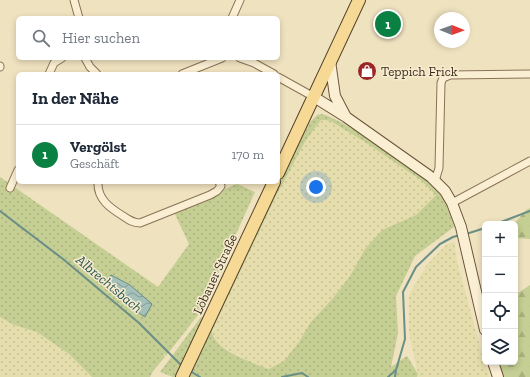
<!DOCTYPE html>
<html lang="de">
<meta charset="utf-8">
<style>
:root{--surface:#fff;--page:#f2f2f3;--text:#1f2937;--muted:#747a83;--line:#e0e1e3;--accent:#0b8043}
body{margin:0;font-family:"Zilla Slab",serif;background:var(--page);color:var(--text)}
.controls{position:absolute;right:12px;bottom:12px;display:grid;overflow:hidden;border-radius:6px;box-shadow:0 2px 6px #0003}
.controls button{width:36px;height:36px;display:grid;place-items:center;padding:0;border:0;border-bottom:1px solid var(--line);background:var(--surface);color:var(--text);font:20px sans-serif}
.compass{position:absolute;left:434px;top:12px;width:36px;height:36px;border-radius:50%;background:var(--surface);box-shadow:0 2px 6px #0003;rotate:91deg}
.you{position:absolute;left:316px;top:187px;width:14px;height:14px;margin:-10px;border:3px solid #fff;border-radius:50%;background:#1a73e8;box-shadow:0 0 0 6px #1a73e833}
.badge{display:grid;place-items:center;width:26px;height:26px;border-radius:50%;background:var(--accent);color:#fff;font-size:13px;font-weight:700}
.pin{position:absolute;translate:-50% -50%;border:2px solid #fff;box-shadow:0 1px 4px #0006}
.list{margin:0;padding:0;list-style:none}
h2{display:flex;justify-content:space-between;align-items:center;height:52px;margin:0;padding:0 16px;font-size:17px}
h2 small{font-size:13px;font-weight:400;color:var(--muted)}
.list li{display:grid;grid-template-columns:26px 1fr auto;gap:12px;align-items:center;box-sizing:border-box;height:60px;padding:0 16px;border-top:1px solid var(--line)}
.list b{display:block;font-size:15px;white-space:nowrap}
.list p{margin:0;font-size:13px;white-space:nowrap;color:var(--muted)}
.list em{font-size:13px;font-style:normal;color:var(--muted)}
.icon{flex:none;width:22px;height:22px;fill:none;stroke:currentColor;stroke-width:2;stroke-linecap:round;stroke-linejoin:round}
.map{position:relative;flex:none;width:530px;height:377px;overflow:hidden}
.search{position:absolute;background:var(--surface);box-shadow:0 2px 6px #0003;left:16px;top:16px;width:264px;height:44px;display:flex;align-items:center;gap:10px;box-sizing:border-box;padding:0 14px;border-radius:6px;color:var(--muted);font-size:15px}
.panel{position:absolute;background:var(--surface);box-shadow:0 2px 6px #0003;left:16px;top:72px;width:264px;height:112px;border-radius:6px}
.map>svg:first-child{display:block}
.farmland{fill:url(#farmland-dots)}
.green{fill:url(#green-dots);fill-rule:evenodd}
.forest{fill:url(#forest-firs)}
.water{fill:url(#water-waves);stroke:#6a8f87}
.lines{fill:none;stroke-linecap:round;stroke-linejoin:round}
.stream{stroke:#6a8f87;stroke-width:2}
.minor-casing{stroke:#897357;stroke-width:9}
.secondary-casing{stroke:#6b543a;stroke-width:12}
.primary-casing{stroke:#56412c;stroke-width:14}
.minor{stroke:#faefd3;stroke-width:7}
.secondary{stroke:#faefd3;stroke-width:10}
.primary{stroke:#f5d995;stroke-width:12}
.labels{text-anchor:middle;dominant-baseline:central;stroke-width:3;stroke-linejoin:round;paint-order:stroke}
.poi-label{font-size:13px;fill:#382a1c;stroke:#f7eccf;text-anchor:start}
.street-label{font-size:13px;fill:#382a1c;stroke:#f7eccf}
.water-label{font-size:14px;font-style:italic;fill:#2b5856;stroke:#f7eccf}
</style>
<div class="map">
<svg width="530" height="377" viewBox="0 0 530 377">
<defs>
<pattern id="farmland-dots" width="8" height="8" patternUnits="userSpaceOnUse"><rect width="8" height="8" fill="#e5deac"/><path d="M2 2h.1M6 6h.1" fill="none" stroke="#c5bf93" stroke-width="1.8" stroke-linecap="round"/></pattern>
<pattern id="green-dots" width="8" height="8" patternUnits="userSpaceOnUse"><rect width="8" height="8" fill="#c5ce93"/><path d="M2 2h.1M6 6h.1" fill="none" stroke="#aab17e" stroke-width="1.8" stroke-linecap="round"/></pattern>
<pattern id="forest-firs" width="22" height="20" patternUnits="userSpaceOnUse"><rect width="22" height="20" fill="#c5ce93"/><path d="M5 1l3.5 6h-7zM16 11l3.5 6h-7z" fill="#aab17e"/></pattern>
<pattern id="water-waves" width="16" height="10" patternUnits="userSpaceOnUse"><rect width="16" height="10" fill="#a3c1b9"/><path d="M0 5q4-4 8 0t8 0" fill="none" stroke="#869d96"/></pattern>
</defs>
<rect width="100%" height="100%" fill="#efe2bf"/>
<!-- farmland -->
<path class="farmland" d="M321,120h5l6,2 33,20 57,39 15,14 -21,20 -34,15 -17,19 -15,27 -17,22 -23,25 -11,19 -15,19 -15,8 -20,-7 -30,-17 -7,-9v-5l64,-135 30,-56z
M454,242l4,23 27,100 5,12h-73l1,-3 -9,-42v-37l17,-29 21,-22z
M0,317l14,8 23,7 32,22 23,23h-92z"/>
<!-- green -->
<path class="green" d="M321,114c18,2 104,61 117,77 8,11 12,23 16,36l-39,29 -19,40 2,37 -7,34 16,-11 11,18 -1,3h-229l78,-169 44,-86 7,-7zM321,120h5l6,2 33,20 57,39 14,14 -20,20 -34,15 -17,19 -15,27 -17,22 -23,25 -11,19 -15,19 -15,8c-16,-6 -56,-19 -57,-38l64,-135 30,-56z
M0,177l158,110 31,-43 -16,-34 64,-26 18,8 -46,102 -11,21 -32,41 -4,-4 3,5 -12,14 -3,6h-58l-23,-23 -32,-22 -23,-7 -14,-8z
M201,317l5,2 -27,58h-6l-13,-5z"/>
<!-- forest -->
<path class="forest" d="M530,208v31l-15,-1v-14h-1l12,-14z
M530,285v92h-29l-5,-15h19v-67z"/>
<!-- water -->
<path class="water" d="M111,275l19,10 22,19 -7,13 -30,-21 -11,-15z"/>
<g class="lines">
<!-- stream -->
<path class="stream" d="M0,211l63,48 76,64 44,44
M496,224l34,-13
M466,234l19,-6
M190,371l10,6
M282,377l20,-4 6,4
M388,377l8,-7 9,-31 -2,-47 13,-25 24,-23 13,-7 7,-2
M395,377l1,-7"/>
<!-- minor casing -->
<g class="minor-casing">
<path id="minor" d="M74,0l5,18
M232,18l8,-18
M85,58l5,9 7,7
M240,58l14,5 20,11
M0,66v1
M49,74l5,-11 8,-5
M182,74l40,-16
M278,77l36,20
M435,181l4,-13 2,-85 2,-5 7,-3 80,-1
M98,182c-1,17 12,26 25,34 6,4 10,7 17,7l70,-28 7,-4 4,-5 -2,-4
M10,188l8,-18
M452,203l78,-42"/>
</g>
<!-- secondary casing -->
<g class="secondary-casing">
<path id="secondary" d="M330,61l5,35 11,21
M314,97l32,20 85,60 14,14 7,12 9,24 24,103
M493,362l5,15"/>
</g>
<!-- primary casing -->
<g class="primary-casing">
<path id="primary" d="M278,173l81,-173
M182,377l92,-195"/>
</g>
<!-- minor -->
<use href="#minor" class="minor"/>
<!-- secondary -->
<use href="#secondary" class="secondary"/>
<!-- primary -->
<use href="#primary" class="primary"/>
</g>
<!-- icons -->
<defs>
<g id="shop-disc" transform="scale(1)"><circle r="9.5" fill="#9a2725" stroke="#f7eccf"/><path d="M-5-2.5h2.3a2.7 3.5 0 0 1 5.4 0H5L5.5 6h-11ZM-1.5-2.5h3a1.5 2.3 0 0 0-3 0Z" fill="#fff"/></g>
</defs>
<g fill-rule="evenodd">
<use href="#shop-disc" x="367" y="71"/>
</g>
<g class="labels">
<!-- poi labels -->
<g class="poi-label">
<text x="381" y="71">Teppich Frick</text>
</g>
<!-- street labels -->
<g class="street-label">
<text transform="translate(215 274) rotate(-65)">Löbauer Straße</text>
</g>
<!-- water labels -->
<g class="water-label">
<text transform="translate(109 284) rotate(40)">Albrechtsbach</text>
</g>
</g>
</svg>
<div class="controls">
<button>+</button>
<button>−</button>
<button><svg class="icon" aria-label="locate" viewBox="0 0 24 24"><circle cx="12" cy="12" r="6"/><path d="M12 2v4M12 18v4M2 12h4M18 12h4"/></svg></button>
<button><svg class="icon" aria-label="layers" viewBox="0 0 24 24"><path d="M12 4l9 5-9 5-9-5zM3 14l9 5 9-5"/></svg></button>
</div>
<svg class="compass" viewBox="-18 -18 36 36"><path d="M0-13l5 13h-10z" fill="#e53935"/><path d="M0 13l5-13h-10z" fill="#747a83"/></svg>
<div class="you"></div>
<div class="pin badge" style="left:388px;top:24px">1</div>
<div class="search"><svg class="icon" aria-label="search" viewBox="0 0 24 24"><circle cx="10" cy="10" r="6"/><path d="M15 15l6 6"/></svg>Hier suchen</div>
<section class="panel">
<h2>In der Nähe<small></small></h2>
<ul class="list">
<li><span class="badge">1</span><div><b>Vergölst</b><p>Geschäft</p></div><em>170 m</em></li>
</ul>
</section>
</div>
